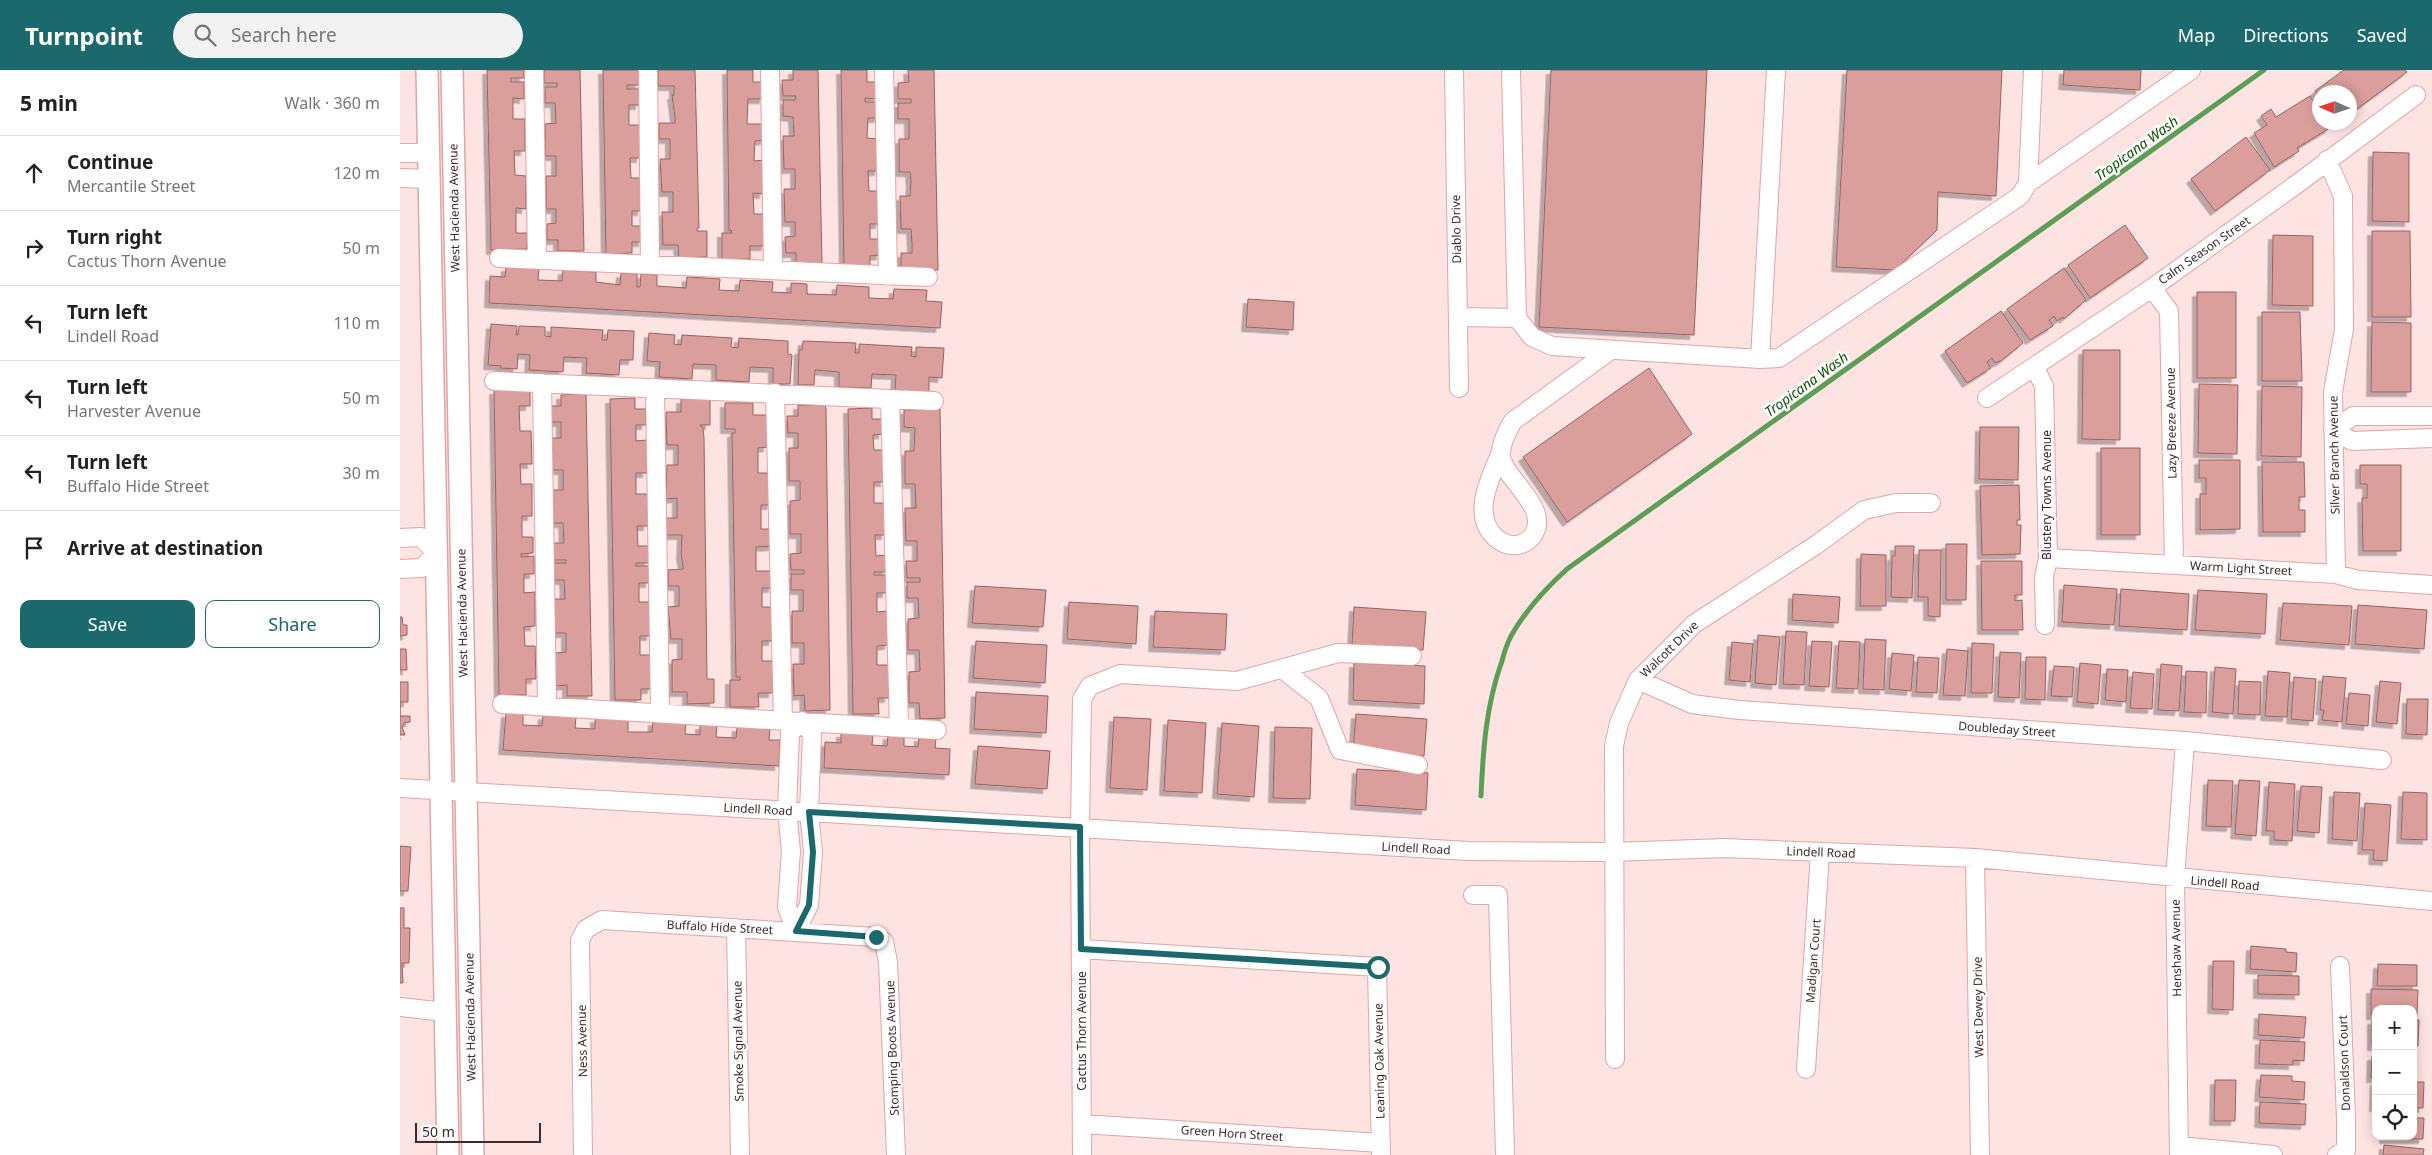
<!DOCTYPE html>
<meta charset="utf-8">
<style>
:root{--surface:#fff;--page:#f2f2f2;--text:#222;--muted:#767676;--line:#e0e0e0;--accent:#1b686d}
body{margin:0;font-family:"Noto Sans",sans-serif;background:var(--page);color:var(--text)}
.controls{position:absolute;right:15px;bottom:15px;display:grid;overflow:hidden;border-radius:10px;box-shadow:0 2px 12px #0003}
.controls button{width:45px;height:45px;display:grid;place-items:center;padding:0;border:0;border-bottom:1px solid var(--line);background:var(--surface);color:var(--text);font:25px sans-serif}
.compass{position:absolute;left:1912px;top:15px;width:45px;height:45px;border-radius:50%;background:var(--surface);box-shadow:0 2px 12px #0003;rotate:273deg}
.scale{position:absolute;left:15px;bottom:12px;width:126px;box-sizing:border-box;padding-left:5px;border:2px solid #412928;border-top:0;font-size:14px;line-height:18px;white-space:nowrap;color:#412928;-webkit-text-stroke:4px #fff;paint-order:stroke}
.stop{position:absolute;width:15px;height:15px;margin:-11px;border:4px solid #1b686d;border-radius:50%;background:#fff}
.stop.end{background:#1b686d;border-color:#fff;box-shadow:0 1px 5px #0008}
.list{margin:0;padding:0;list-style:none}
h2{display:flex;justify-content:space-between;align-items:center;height:65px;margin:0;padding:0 20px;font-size:21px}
h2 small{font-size:16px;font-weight:400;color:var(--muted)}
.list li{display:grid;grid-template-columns:32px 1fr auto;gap:15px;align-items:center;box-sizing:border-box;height:75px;padding:0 20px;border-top:1px solid var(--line)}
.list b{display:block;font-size:19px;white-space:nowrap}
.list p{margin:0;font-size:16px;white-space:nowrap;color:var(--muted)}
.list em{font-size:16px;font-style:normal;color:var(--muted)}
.actions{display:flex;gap:10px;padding:15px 20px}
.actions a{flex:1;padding:11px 0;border:1px solid var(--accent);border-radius:10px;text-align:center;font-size:18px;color:var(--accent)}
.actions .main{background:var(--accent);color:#fff}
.icon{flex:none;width:28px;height:28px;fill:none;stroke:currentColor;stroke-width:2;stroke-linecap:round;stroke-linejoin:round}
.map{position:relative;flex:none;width:2032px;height:1085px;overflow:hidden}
header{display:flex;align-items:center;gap:30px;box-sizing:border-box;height:70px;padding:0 25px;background:var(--accent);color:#fff}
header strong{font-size:24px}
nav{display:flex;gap:28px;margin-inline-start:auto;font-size:18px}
.search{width:350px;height:45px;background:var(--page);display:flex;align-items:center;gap:12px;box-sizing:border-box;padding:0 18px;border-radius:28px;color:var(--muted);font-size:19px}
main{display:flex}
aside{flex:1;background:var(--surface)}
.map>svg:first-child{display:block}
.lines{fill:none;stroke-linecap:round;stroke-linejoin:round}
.stream{stroke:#5c9e55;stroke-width:5}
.building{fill:#da9f9c;stroke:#996260;filter:url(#shadow)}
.minor-casing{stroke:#e1a5a2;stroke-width:20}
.major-casing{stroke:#e1a5a2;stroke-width:24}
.minor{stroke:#fff;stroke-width:18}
.major{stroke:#fff;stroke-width:21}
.route{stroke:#1b686d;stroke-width:6}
.labels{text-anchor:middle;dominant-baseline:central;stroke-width:5;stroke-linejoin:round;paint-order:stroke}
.street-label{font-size:12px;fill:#412928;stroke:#fff}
.water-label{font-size:14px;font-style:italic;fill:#0b5204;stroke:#fff}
</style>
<header>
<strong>Turnpoint</strong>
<div class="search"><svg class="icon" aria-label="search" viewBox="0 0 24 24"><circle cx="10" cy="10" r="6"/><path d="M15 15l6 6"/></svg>Search here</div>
<nav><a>Map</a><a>Directions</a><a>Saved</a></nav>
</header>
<main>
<aside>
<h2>5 min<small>Walk · 360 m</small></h2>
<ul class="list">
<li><svg class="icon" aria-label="ahead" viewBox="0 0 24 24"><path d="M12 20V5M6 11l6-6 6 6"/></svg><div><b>Continue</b><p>Mercantile Street</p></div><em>120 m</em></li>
<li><svg class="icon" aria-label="right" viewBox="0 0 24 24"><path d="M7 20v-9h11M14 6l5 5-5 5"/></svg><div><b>Turn right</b><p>Cactus Thorn Avenue</p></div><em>50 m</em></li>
<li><svg class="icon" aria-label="left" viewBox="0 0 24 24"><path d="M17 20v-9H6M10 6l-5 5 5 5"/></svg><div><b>Turn left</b><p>Lindell Road</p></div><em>110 m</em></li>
<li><svg class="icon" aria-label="left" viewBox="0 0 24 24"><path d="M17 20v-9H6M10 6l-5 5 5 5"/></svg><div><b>Turn left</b><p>Harvester Avenue</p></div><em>50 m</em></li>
<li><svg class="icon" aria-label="left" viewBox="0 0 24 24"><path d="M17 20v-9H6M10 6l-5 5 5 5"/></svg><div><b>Turn left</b><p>Buffalo Hide Street</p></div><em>30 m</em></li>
<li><svg class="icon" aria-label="arrive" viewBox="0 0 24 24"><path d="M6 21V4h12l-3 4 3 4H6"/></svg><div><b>Arrive at destination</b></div></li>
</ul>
<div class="actions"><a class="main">Save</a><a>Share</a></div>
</aside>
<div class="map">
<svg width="2032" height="1085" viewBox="0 0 2032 1085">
<defs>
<filter id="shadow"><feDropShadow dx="-4.5" dy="4.5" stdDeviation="0" flood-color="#0004"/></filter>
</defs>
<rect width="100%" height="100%" fill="#fde3e2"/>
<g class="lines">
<!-- stream -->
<path class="stream" d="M1081,726c2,-46 5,-91 21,-135 2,-8 5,-17 9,-25 14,-25 34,-47 56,-67l697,-499"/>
</g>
<!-- building -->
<path class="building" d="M87,0h37v8h-13v4h13v17l-11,-1v21h12v32h-11l1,24 11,1v33l-10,-1v25h11v16l-36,1z
M144,0h36l4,181h-26v-11h-11v-16l9,-1v-14h-10v-33h10v-20h-11v-32l11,-1 -1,-20h-10v-16h12v-4h-13z
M203,0h37v15h-13v4h13v16h-11v20h12v33h-11l1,20h11v33h-10v15h10l1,16h-11v11l-26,1z
M258,0h37l4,158h-2v3h10v26l-28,1 -1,-13h-15l-1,-33h11v-20h-11l-2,-33h10v-20h-11v-16h16v-6l-3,-22h2v-9h-16z
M327,0h26v12h11v17h-16l-1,25h18v16l-10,1 -1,20 11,-1 -1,34 -11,-1 1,21h11l1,32h-16v13l-28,1v-27h10l-1,-3 -2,1z
M393,0h25l4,194h-26v-11h-10l-1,-16 10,-1v-14h-10l-1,-33h11v-20h-11l-1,-33h11l-1,-19 -10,-1v-16h12l1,-4h-13l-1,-16h11z
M441,0h26v12h11v17l-13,-1v4h13l1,16h-11l-1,20 12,1v32h-11l1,20h11v33h-10v15h11v16l-11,1v11h-26z
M508,0h26l4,200h-37v-17h11v-9l-1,-15h-10l-1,-33h10l1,-14 -1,-10h-11v-33h10v-20h-11v-16h13v-4h-13v-16l11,-1z
M1151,0h156l-13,265 -155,-8z
M1447,0h155l-6,126 -58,-4 -1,38 -42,40 -59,-3z
M1664,0h77l-1,20 -77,-5z
M1944,0h61l2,2 -57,42v-22h-30v6l-5,-7z
M1910,26l10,15v11h6l4,6 -33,20 2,3 -25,16 -20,-34 13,-8 -6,-9 10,-7 5,8z
M1846,67l24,33 -55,41 -24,-32z
M1973,82l36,1v69l-37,-1z
M1725,155l23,33 -58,40 -22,-33z
M1972,161h38l1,86h-39z
M1873,165l40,1v70l-41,-1z
M106,197l33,2 -1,11 24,1 1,-11 33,2v10l24,3 1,-12 16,1v13h3l1,-13 16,1v11l29,2 1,-11 33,2 -1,11 20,1 1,-11 33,2 -1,10 19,1v-10l16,1v10l29,1 1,-10 32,2v11l24,1 1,-10 33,1 -1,11 16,1 -2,26 -451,-25 1,-27 15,1z
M1664,198l22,32 -22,19 -1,-2 -6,4 -3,-5 -5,4 4,6 -23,14 -23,-31z
M1797,222h39v86h-39z
M848,229l46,3 -1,28 -47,-3z
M1601,241l22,32 -22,18 -6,2 -3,-5 -5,4 4,6 -24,15 -22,-32z
M1862,242h38l2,69h-40z
M1972,252l39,1v69h-40z
M91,254l26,2 -1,9h2l1,-9 26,1v9l6,1v-10l52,3 -1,10h5l1,-10 26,1 -1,29h-13l-1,15 -33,-2 1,-15 -23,-1 -1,15 -34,-2 1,-15 -12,-1 -1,15 -17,-1 1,-2 -13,-1z
M249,263l26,2 -1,9 7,1 1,-10 50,3 -1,9 7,1 1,-10 49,3v13l4,1 -2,29h-17v-16l-23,-1 -1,15 -33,-2v-15l-23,-1 -1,15 -33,-2 1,-15 -13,-1z
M403,271l53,2 -1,10h4v-9l53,3 -1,9 5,1v-10l28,1 -2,30 -13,-1v15l-34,-2 1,-15 -24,-1 -1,14 -32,-1v-15l-24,-2 -1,15h-16l1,-35h3z
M1683,280h37v90l-38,-1z
M1249,298l43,66 -125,88 -44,-65z
M1799,314l39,1 -1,69 -39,-1z
M1862,316l40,1 -1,70 -40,-1z
M94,320h36v16h-11l1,25h11l1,33h-12l1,20h11v32h-10v21h11v16l-12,1v3l13,-1v18h-10v19l11,-1v34l-11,1 1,19h10l1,33h-10v16h-27z
M186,324l6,302h-25v-11l-11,1 -1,-33 11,-1v-19h-12v-34h11l-1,-19h-10l-1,-17h13v-3h-13v-17h11l-1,-20h-10l-1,-33h11v-20h-11l-1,-32h10v-16h-10v-16h10v-11z
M235,328v11h11v16h-10v16l11,-1v33h-11v21h12v32h-11l1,20h11v17h-13v3h14v17h-11v19h11l1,34h-11v19h12v34h-11v11h-26l-5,-301z
M281,329h29v26h-10l3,3 1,10 3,241h7v24l-27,1v-12h-15v-32l10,-1v-20h-11l-3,-32 11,-1v-20h-11v-16l15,-1v-3l-2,-12 1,-19h-16v-17h11v-20l-11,1 1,-34h11v-20h-11l-1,-33h15z
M325,333h28v12h15v32l-10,1v25h11l3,32h-11v24h12v17l-17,1v24h17v17h-11v19h12l-1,34h-11v20h11v32h-15l1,14h-29v-27h10v-3h-4l-4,-244h3v-4h-10z
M398,335h27l1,4 4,301 -25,1 -1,-16 -10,1 -1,-32h11v-21h-12v-32h11v-21h-12v-16h13v-4h-13l-1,-16 11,-1v-19h-11v-33l10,-1v-19h-11v-33h9v-15h-10l-1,-17h11z
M472,338v11h11v15l-10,1 1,15h10l1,32h-11v21h12v32h-11l1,21 11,-1v17h-13v3h13v18h-10v19l11,-1 1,34 -12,1v19h12v33h-11l1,16h-26l-5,-305z
M540,339l5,309 -25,1 -1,-16h-10v-31l11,-1 -1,-21h-11v-31l11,-1 -1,-20h-11v-16h13v-4h-13l-1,-17h11v-20h-11l-1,-33h11l-1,-24h-10v-33h9l1,-23 -11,-1v-17z
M1580,357h39l-1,53 -39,-1z
M1701,378h39v87h-39z
M1799,390h41v69l-40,1v-36h6v-16h-7z
M1862,392h42l1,35h-6v13h6v22h-42z
M1960,395h41v86h-38l-1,-53h5v-14h-7z
M1619,415l1,35h-3v5h4l-1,29 -38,1 -2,-69z
M1546,474h21l-1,56h-20z
M1495,476h19l-2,52 -21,-1 1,-41h3z
M1519,480h22l-1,67 -12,-1v-19h-10z
M1461,484l25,1v51h-26z
M1581,491h41v34h-7v6l7,-1 1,30h-41z
M1664,515l53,4 -3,36 -52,-3z
M575,516l71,4 -3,37 -71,-4z
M1721,519l68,5 -2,36 -68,-4z
M1798,520l69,4 -2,40 -70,-4z
M1393,524l47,3 -2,26 -46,-3z
M669,532l69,4 -2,38 -69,-5z
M1883,533l69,3 -3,39 -69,-5z
M1958,535l69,5 -3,39 -69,-5z
M954,537l72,5 -3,38 -71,-5z
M755,541l72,3 -2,36 -72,-3z
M0,547h2l1,8h4v10l-7,1z
M1386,561l21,1 -3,53 -21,-1z
M1358,565l22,2 -4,48 -21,-2z
M1465,569l21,1 -2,50 -21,-1z
M576,571l71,4 -2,38 -72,-5z
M1412,571l20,1 -3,45 -20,-1z
M1439,571l21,1 -2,47 -22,-1z
M1332,572l21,2 -3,38 -21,-2z
M1572,573l22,1 -2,49h-21z
M0,579h6l1,21h-7z
M1547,579l21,2 -3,45 -22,-1z
M1600,582l21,1 -2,45 -21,-1z
M1492,583l22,2 -3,36 -22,-2z
M1518,587l21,1 -2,35 -21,-1z
M1626,587h20l-1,43 -20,-1z
M954,593l71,3 -1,38 -71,-4z
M1680,593l21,2 -3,39 -21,-2z
M1761,594l21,2 -3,45 -21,-1z
M1654,596l20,1 -2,30 -21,-1z
M1815,597l21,2 -3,45 -21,-2z
M1707,599l21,1 -2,32 -21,-2z
M1786,601l21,1 -1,41 -22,-1z
M1868,601l22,2 -3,44 -22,-1z
M1733,602l21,2 -2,35 -22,-1z
M1923,606l23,2 -4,44 -20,-2 2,-10h-4z
M1894,607l22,2 -3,42 -22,-2z
M1839,611l22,1 -1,33 -22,-1z
M1980,611l21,2 -4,41 -21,-2z
M0,612h8v20h-8v14h10v6l-6,1 -2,4 3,8h-5z
M576,622l72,4 -2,37 -72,-4z
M1949,623l21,2 -2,31 -22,-2z
M2007,629h21l-1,36 -21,-1z
M106,643l17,1v11l19,1 1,-11 33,2 -1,11 20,1v-11l33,2v12h24l1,-11 33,2 -1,11 15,1v-10h17l-1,12 20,1 1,-11 33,2 -1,11h11l-1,26 -276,-16z
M956,644l71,5 -3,37 -71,-5z
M714,647l37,2 -4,71 -37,-2z
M768,650l38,3 -4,70 -38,-2z
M822,653l37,3 -5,71 -37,-3z
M875,657l37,1 -2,71 -37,-1z
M441,663l32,2 -1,10 15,1 1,-11 16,1v10l14,1 1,-10 17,1 -1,10 15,1 -1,26 -125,-7 1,-26 16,1z
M578,676l72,5 -3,38 -72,-5z
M957,699l71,4 -2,37 -71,-5z
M1808,710l25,1 -2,46 -25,-1z
M1839,710l21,1 -4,55 -21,-2z
M1869,712l26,2 -3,57 -18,-1v-9h-8z
M1901,716l21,1 -3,46 -22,-2z
M1934,722l26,1 -3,48 -25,-2z
M2003,722l24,1v47l-26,-1z
M1965,733l26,2 -4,56 -14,-1 1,-10h-12z
M0,776l11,1 -3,44h-8z
M0,838h4v20h6l-1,35h-7l1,20h-3z
M1851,876l35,3v3l11,1 -1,19 -46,-3z
M1813,891h21l-1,49 -21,-1z
M1978,894l39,1v21h-40z
M1858,905l41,1v19l-41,-1z
M1971,919l47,1 -1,25h-4v-6h-37v6h-5z
M1859,944l47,3 -2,21 -46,-3z
M1972,950h4v26h-4z
M2013,950h6l-1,26h-5z
M1860,970l45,2 -1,19 -11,-1v5l-34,-1z
M1972,986h4v22h-5z
M2013,987h3v21h-3z
M1861,1005l31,1v5l13,1 -1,18 -45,-3z
M1815,1010h21l-1,41h-21z
M1975,1011h1v26h-2z
M2013,1012h11l-1,26h-10z
M1860,1032l46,2 -1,21 -46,-2z
M2013,1048h11l-1,21h-39v-3h29z
M1984,1075l40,4 -1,6h-40z"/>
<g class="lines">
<!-- minor casing -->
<g class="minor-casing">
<path id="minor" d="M134,0l3,190
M248,0l2,195
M370,0l3,200
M484,0l4,206
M1054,0l5,318
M1111,0l6,248 15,19 20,9 208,13
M1376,0l-16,289 19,-1 241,-162 8,-13 5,-113
M0,83h29
M1927,90l16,36 1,133 -11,63 3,182
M0,108l29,1
M1628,113l163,-113
M99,188l429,19
M1752,218l17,23 5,253
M1058,247l59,1
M1635,298l9,18 4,172 -4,19 1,48
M94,311l440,20
M142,313l5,323
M255,318l5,325
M375,323l8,327
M1587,328l165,-110 145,-104 119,-89
M490,329l9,328
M2032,346h-79l-20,14 19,11 80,-3
M1101,382c-10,25 -31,63 -5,86 6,5 14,8 21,7 7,-1 12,-4 16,-10 18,-27 -28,-55 -32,-78 -1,-12 6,-26 12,-36l98,-71
M0,468l21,-1 15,16 -14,15 -22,1
M1648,488l288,16 22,6 74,5
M882,599l37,29 21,52 78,15
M1238,610l54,24 47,6 446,31 197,19
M102,634l435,26
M402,651l10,13 -3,78 4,40 -4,53 -13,26 -9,-24 4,-56 -4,-41 3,-77z
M0,718l1068,63 145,1 111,-4 251,10 457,43
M1575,788l5,297
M1073,825h25l7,260
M336,858l4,227
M681,879l296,18 4,188
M0,937l45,5
M1215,989l-1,-313 5,-23 19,-43 56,-56 122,-79 48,-35 32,-7h35
M1406,999l14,-217
M682,1054l299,19
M1779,1076l94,9
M183,1085l-3,-215 6,-11 16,-9 274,17 8,5 4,20 8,193
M682,1085l-2,-328 2,-128 8,-13 30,-12 117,7 101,-28 74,3
M1779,1085l-4,-276 10,-138
M1937,1085l9,-5v-32l-6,-152"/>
</g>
<!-- major casing -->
<g class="major-casing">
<path id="major" d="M27,0l21,1085
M52,0l21,1085"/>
</g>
<!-- minor -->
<use href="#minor" class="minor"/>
<!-- major -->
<use href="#major" class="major"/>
</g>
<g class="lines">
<!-- route -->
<path class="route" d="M476,867l-80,-6 13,-26 4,-53 -4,-40 271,15 1,122 297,18"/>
</g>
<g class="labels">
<!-- street labels -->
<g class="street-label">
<text transform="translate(54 138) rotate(-91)">West Hacienda Avenue</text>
<text transform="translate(1056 159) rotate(-91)">Diablo Drive</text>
<text transform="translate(1804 180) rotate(-35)">Calm Season Street</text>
<text transform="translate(1771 353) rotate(-91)">Lazy Breeze Avenue</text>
<text transform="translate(1934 385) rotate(-91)">Silver Branch Avenue</text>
<text transform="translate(1646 425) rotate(-90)">Blustery Towns Avenue</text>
<text transform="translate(1841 498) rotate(3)">Warm Light Street</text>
<text transform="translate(62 543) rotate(-91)">West Hacienda Avenue</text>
<text transform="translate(1269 579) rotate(-44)">Walcott Drive</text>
<text transform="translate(1607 659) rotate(4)">Doubleday Street</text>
<text transform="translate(358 739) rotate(3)">Lindell Road</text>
<text transform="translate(1016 778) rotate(3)">Lindell Road</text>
<text transform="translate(1421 782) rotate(2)">Lindell Road</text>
<text transform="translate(1825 813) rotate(5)">Lindell Road</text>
<text transform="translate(320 857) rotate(3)">Buffalo Hide Street</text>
<text transform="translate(1776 878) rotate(-91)">Henshaw Avenue</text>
<text transform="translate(1413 891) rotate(-86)">Madigan Court</text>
<text transform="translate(1578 937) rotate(-91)">West Dewey Drive</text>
<text transform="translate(70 947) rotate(-91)">West Hacienda Avenue</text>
<text transform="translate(681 961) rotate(-90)">Cactus Thorn Avenue</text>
<text transform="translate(182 971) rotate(-91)">Ness Avenue</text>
<text transform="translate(338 971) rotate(-91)">Smoke Signal Avenue</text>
<text transform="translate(492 978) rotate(-92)">Stomping Boots Avenue</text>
<text transform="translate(979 991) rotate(-91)">Leaning Oak Avenue</text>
<text transform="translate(1944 993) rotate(-92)">Donaldson Court</text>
<text transform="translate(832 1063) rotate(4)">Green Horn Street</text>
</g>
<!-- water labels -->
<g class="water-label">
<text transform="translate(1736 78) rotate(-36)">Tropicana Wash</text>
<text transform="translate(1406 314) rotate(-36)">Tropicana Wash</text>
</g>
</g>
</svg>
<div class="controls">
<button>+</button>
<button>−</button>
<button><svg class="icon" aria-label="locate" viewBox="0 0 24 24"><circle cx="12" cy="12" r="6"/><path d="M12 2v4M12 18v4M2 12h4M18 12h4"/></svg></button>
</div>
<svg class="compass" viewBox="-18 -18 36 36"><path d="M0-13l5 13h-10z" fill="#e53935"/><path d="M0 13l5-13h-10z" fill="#767676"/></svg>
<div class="scale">50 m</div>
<div class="stop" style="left:978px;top:897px"></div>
<div class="stop end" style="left:476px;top:867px"></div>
</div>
</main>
